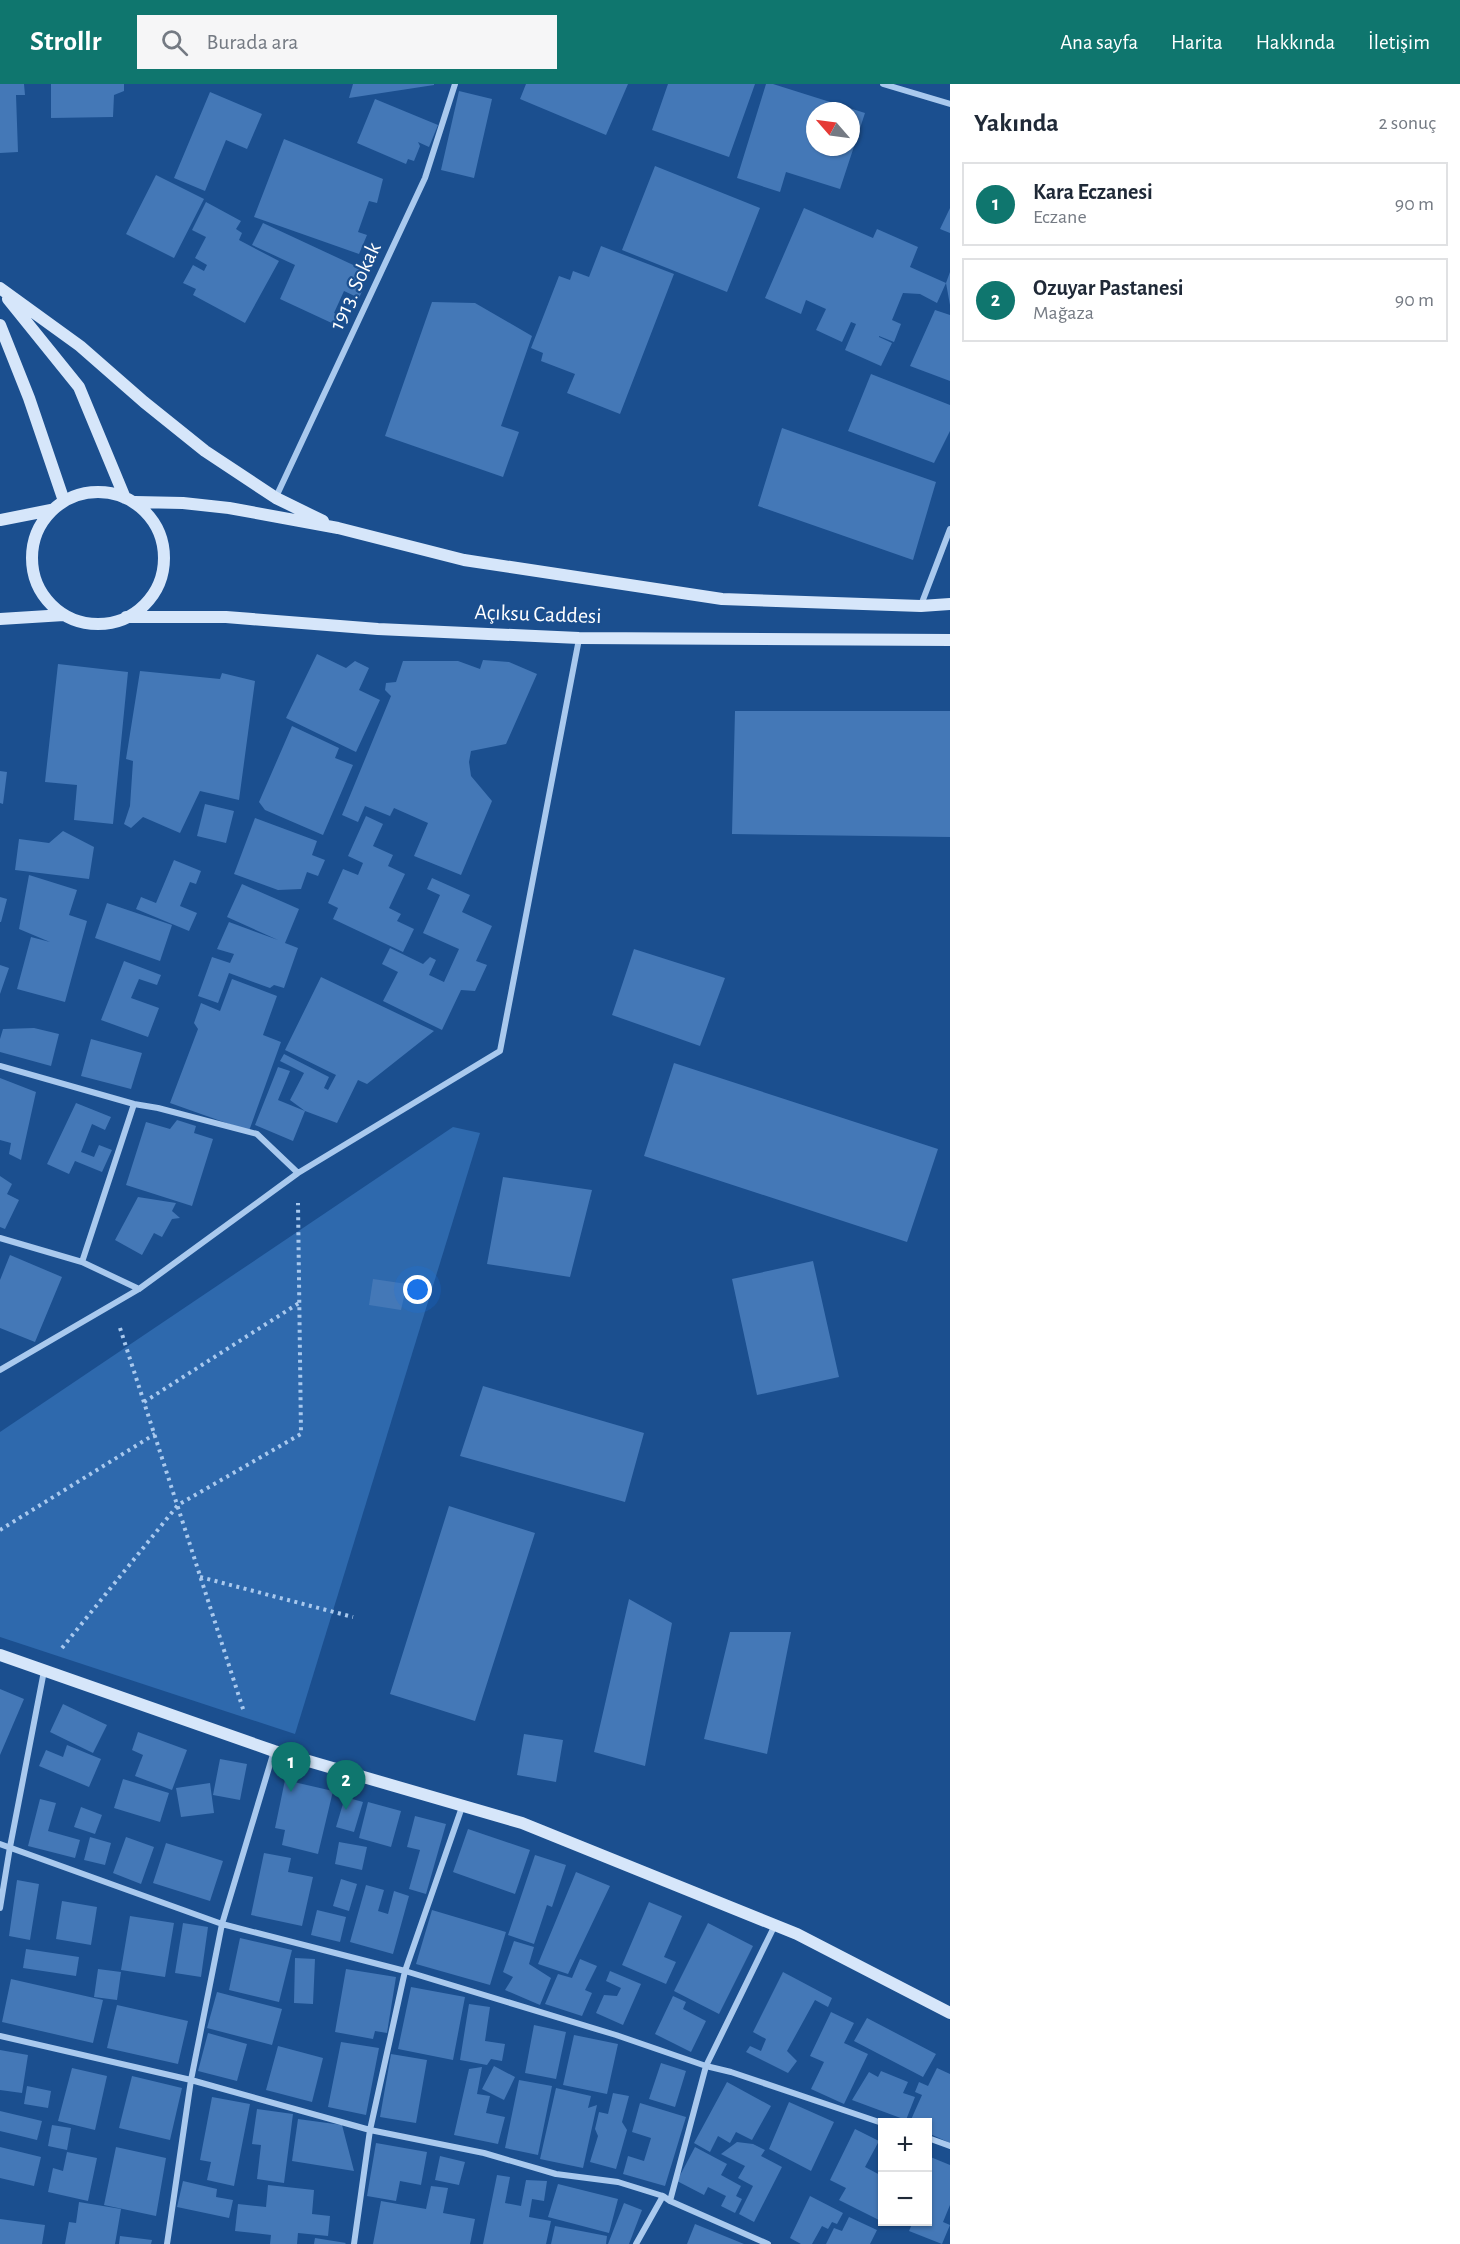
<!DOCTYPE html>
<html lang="tr">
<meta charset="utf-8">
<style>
:root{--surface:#fff;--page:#f6f6f7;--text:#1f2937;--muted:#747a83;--line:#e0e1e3;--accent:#0f766e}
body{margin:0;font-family:"Alegreya Sans",sans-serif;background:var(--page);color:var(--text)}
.controls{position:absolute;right:18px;bottom:18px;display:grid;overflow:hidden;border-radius:0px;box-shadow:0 2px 4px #0004}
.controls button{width:54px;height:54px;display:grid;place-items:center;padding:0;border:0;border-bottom:2px solid var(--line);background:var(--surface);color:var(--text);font:30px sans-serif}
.compass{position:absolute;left:806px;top:18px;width:54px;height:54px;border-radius:50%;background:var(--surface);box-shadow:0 2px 4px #0004;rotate:298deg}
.you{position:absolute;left:418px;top:1206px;width:21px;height:21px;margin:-15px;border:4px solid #fff;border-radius:50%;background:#1a73e8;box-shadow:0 0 0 9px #1a73e833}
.badge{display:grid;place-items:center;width:39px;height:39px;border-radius:50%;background:var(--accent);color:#fff;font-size:20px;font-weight:700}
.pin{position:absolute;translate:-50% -50px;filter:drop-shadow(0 2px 3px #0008)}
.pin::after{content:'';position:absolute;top:32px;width:21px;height:18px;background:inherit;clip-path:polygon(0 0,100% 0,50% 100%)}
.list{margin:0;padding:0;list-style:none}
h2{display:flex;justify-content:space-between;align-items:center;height:78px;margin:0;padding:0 24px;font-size:26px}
h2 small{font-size:20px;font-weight:400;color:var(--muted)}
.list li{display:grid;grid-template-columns:39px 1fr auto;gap:18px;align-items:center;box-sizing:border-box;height:84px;margin:0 12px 12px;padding:0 12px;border:2px solid var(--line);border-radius:0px}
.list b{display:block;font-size:22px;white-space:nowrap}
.list p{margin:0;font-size:20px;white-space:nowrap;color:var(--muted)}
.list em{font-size:20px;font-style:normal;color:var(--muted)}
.icon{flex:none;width:33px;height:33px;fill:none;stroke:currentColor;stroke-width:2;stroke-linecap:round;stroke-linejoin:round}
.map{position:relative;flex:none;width:950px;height:2160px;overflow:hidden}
header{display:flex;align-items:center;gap:36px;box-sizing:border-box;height:84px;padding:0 30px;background:var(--accent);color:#fff}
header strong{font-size:28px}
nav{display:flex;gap:33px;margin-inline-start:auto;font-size:21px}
.search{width:420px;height:54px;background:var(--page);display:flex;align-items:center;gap:15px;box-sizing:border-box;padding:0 21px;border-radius:0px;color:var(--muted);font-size:22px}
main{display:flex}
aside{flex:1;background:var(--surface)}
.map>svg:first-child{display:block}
.green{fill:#2e69ad}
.building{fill:#4478b7;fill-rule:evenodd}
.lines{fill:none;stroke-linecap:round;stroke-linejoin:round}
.path{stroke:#a9c9ee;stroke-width:4;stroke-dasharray:3 4.5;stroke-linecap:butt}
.street{stroke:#a9c9ee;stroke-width:6}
.secondary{stroke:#d6e6fa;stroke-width:12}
.labels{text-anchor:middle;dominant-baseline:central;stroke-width:4.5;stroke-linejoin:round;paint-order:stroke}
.street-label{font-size:22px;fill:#fff;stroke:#1b4f8f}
</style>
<header>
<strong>Strollr</strong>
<div class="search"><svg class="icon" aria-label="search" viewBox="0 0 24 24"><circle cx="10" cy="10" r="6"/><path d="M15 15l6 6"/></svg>Burada ara</div>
<nav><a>Ana sayfa</a><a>Harita</a><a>Hakkında</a><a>İletişim</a></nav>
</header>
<main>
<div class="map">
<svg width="950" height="2160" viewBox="0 0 950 2160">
<rect width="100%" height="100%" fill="#1b4f8f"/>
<!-- green -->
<path class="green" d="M453,1043l27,6 -185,601 -295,-97v-205z"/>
<!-- building -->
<path class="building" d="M0,0h24l1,11h-9l2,57 -18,1z
M51,0h73v7l-10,4 -1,22 -62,1z
M353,0h81v1l-85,13z
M526,0h102l-22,51 -86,-36z
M668,0h87l-26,73 -77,-27z
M766,0h7l92,29 -25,76 -54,-17 -6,20 -43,-14zM815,27h36v36h-36z
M459,7l33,8 -18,79 -33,-8z
M210,8l52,22 -15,35 -21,-9 -21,51 -31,-13z
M375,15l63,26 -9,22 -11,-5 2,4 -6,15 -6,-2 -2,5 -49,-21z
M284,55l99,40 -6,24 -8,-2 -11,31 9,3 -8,19 -105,-37z
M655,82l105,42 -33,84 -105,-42z
M156,91l48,24 -30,59 -48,-24z
M206,118l35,19 -5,8 6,4 -3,7 40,21 -34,62 -52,-28 3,-6 -13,-6 10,-18 11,6 3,-6 -12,-7 11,-21 -14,-7z
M804,124l69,30 4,-9 41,18 -8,20 36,16 4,-11v33l-4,-22 -9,20 -17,-9 -17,-1 -11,27 9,4 -7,18 -15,-6v1l13,6 -11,23 -36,-16 11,-26 -5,-2 -9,20 -26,-12 10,-21 -20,-9 -5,14 -36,-16z
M950,124v25l-10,-4z
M263,139l101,47 -6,14 6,3 -5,11 -15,-7 -10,22 6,3 -4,9 -56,-26 15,-34 -43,-20z
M601,162l73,28 -54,140 -53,-21 8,-19 -34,-13 2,-8 -12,-5 28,-72 11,4 3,-9 16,6z
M432,218l43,1 57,33 -31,90 18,6 -16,45 -118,-41z
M935,226l15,5v66l-40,-15z
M871,290l79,31v26l-16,32 -86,-32z
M782,344l154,54 -23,78 -155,-54z
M317,570l29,14 9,-7 14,7 -10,22 21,10 -24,52 -70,-34z
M483,576l26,2 28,12 -31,70 -35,7 -2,11 2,14 21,25 -31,74 -47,-19 14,-33 -34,-15 -4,8 -25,-10 -7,16 -16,-7 49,-119 -6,-6 1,-7 10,-1 7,-21h55l22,8z
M58,580l70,8 -15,152 -39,-4 3,-35 -32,-3z
M140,587l80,8 2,-6 33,8 -16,119 -39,-9 -20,42 -37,-16 -12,11 -7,-4 6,-18 3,-45 -7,-2z
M735,627h215v126l-218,-3z
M292,642l47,22 -4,10 18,7 -30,70 -58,-25 -6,-8z
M0,687l7,1 -4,32 -3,-1z
M205,720l29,7 -8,32 -29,-7z
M366,732l17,8 -10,22 20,9 -5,11 17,8 -16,34 12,6 -4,7 17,8 -11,23 -70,-33 5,-11 -10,-5 15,-34 15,6 5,-12 -15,-7z
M255,734l62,23 -5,14 13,5 -7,16 -11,-4 -6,17 -23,1 -44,-16z
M63,747l31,16 -5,32 -74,-9 4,-31 30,4z
M174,776l27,11 -5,13 -6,-2 -10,24 17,7 -8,18 -53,-22 5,-12 15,6z
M29,791l48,15 -8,25 18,6 -22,81 -48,-13 14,-52 19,5 -31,-13z
M432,794l38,17 -8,17 30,14 -16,35 11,4 -12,26 -14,-1 -19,40 -59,-29 15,-29 -16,-8 8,-16 33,16 7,-7 6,3 -7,15 15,7 15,-33 -36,-16 17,-38 -13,-6z
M242,800l57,25 -14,34 13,5 -14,40 -10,-3 -4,3 -41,-15 -11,30 -20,-7 14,-39 18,6 4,-9 -17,-5 12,-27 49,18 -51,-23z
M0,813l7,2 -6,23h-1z
M107,819l65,22 -12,36 -65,-23z
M634,865l91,29 -25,68 -88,-31z
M124,877l37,14 -4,10 -18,-6 -8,19 28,10 -11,29 -47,-17z
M0,881l9,3 -9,26z
M321,893l113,54 -67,53 -9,-4 -21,43 -32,-12 -15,-11 14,-27 -24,-12 4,-7 45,23 -5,11 4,2 8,-15 -51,-25z
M232,895l45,17 -14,39 18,7 -32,89 -79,-28 28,-74 -4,-6 7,-20 19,8z
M34,944l25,6 -8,32 -51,-14v-13l3,-10z
M91,955l51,14 -11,36 -50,-13z
M674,979l264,86 -31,93 -263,-86z
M278,983l12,4 -12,29 27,11 -12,30 -38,-16z
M0,994l36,14 -15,68 -12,-6 2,-11 -11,-3z
M76,1019l35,14 -6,13 -13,-6 -11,28 13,5 5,-12 13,5 -10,22 -27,-11 -6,13 -22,-10z
M177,1036l19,6 -2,7 19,6 -21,67 -66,-21 20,-63 24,7z
M0,1092l12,8 -5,10 12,6 -14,29 -5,-2z
M503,1093l89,13 -22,87 -83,-13z
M138,1113l38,6 -4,8 8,7 -8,1 -10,18 -8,-4 -12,22 -27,-15z
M10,1171l52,22 -27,65 -35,-14v-48z
M813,1177l26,116 -82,18 -25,-116z
M373,1195l34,5 -6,26 -32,-5z
M483,1302l161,47 -19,69 -165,-46z
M449,1422l86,27 -60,188 -85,-27z
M629,1515l43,24 -27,143 -51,-14z
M730,1548h61l-24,122 -63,-15z
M0,1605l24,10 -24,56z
M63,1620l44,21 -14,28 -43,-21z
M138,1648l49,18 -15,40 -37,-14 8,-21 -11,-5z
M524,1650l39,6 -7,42 -39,-7z
M67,1661l34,14 -12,28 -50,-21 7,-16 17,7z
M220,1675l27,5 -7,36 -27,-5z
M123,1695l46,14 -9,29 -46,-14z
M285,1696l48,11 -15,63 -36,-9 3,-15 -10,-2z
M210,1699l4,30 -33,4 -5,-29z
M345,1713l18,5 -9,30 -18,-5z
M40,1715l16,4 -8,28 32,9 -5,18 -47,-12z
M368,1718l33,9 -10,36 -32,-9z
M81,1723l21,8 -7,19 -21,-7z
M415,1732l31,8 -20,70 -17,-5 11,-39 -13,-3z
M468,1745l62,21 -15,44 -62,-22z
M90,1753l21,6 -6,22 -21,-5z
M126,1753l28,10 -13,37 -28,-11z
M339,1758l28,5 -5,23 -27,-6z
M166,1759l57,18 -13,40 -57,-18z
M264,1769l27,5 -3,14 25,5 -11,49 -51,-11z
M535,1771l31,10 -14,42 -5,-2 -13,39 -26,-9z
M576,1788l34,14 -42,88 -30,-10z
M341,1795l16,5 -8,27 -16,-5z
M17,1796l22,4 -9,56 -21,-4z
M366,1801l18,5 -6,21 10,3 6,-23 15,5 -16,58 -43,-12z
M62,1817l35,6 -6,38 -35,-6z
M649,1818l33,14 -18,41 12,5 -10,22 -44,-19z
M317,1826l29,7 -6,25 -29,-7z
M432,1826l74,22 -16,53 -74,-21z
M130,1832l44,7 -9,54 -44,-7z
M183,1839l25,4 -7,50 -26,-4z
M708,1839l45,23 -34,68 -45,-23z
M240,1854l52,12 -13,52 -50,-12z
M514,1857l20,6 -5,17 22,14 -11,27 -35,-15 8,-13 -10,-5z
M26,1865l53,8 -3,19 -53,-8z
M295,1874l20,1 -2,45 -19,-1z
M580,1875l17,7 -12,24 7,3 -10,23 -37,-12 13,-30 14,4z
M98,1885l23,3 -4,28 -23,-3z
M346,1885l50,8 -9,56 -12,-2 -2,8 -38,-7z
M610,1887l31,13 -18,41 -27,-12 8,-18 13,1 4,-8 -15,-7z
M783,1888l49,26 -4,9 -13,-7 -28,51 10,10 -9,12 -42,-21 4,-6 11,5 5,-12 -13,-7z
M11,1895l92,21 -10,43 -91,-21z
M411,1903l54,10 -12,63 -55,-11z
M217,1908l65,17 -10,36 -65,-17z
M673,1912l13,6 -3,7 23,12 -15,31 -36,-18z
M469,1920l21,3 -5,34 20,3 -3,17 -11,-2 -4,6 -27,-5z
M117,1921l71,16 -10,43 -71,-16z
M831,1928l23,11 -10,20 24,11 -24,50 -33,-15 13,-27 -14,-6z
M867,1934l69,36 -13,23 -69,-36z
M534,1941l32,7 -10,47 -31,-6z
M208,1949l39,11 -10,37 -39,-10z
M574,1951l44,9 -11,50 -44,-9z
M341,1958l38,6 -13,67 -38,-8z
M278,1962l45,12 -11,44 -46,-12z
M0,1966l28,5 -6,38 -22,-3z
M391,1970l36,6 -11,63 -36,-6z
M661,1979l25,8 -11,36 -26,-8z
M494,1982l21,11 -11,23 -22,-11z
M482,1983l-5,27 13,2 -4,17 19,4 -7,27 -44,-9 15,-66z
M72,1984l35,8 -12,54 -37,-9z
M937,1984l13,6v69l-22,-10 -1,-11h-17l12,-27 -7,-3 4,-10 9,4z
M881,1987l27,11 -5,11 12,4 -9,23 -54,-20 17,-28 9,5z
M132,1992l50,12 -12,52 -51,-12z
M519,1996l33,6 -14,69 -33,-7z
M727,1998l44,24 -19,34 -16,-8 -6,11 -12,-7 -8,16 -16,-9z
M27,2002l24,5 -3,17 -24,-4z
M556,2004l35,8 -3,12 9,-3 -14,63 -43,-9z
M613,2009l16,3 -7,26 5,8 -11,39 -26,-7 8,-26 -3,-7 4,-17 9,2z
M212,2013l38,7 -16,82 -27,-6 4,-18 -11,-2z
M789,2018l45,20 -23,49 -42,-22z
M640,2019l46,14 -21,69 -42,-12 5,-18 16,5 7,-23 -19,-6z
M257,2025l36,5 -9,69 -27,-4 4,-34 -9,-1z
M0,2027l42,10 -5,19 -37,-9z
M298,2035l44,6 12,46 -62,-10z
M52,2041l19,3 -4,22 -19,-4z
M855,2045l24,12 -14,26 17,9v10l-3,7 3,1 -1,27 -42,-21 7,-12 -16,-8z
M737,2058l16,2 12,6 -4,6 21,11 -28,55 -15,-8 14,-28 -15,-8 7,-12 -24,-12z
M376,2059l51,9 -6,33 -21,-4 -4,20 -29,-5z
M0,2063l41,10 -7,29 -34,-8z
M116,2063l50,11 -10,58 -52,-11z
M695,2063l32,17 -6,11 20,11 -5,10 6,3 -7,14 -14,-7 5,-10 -18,-9 -4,8 -27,-14z
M67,2068l30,6 -9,43 -40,-9 5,-24 10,3z
M440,2072l25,6 -6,23 -24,-5z
M928,2072l22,9v40l-7,17 7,3 -8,19 -33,-13 4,-9h15z
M497,2091l13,2 -5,26 16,3 5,-26 21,1 -3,20 -12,-2 -3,18 22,4 -5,23h-63z
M183,2097l34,8 -1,8 17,3 -4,18 -52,-11z
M558,2100l60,15 -9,34 -61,-16z
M268,2101l46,5 -2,24 18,2 -2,20 -30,-3 -1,11h-27l1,-9 -36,-4 3,-27 28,3z
M431,2102l17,2 -5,25 32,6 -5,25h-97l8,-43 45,8z
M810,2112l33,17 -6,11 -5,-2 -4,7 -6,-3 -10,18h-11l-11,-6z
M79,2118l42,7 -6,35h-50l4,-22 7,1z
M624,2119l18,7 -13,34h-21z
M849,2133l28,13 -7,14h-44l8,-16 8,3z
M0,2135l45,6 -3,19h-42z
M695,2140l49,20h-57z
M555,2142l52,10 -1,8h-55z
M120,2152l32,4 -1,4h-32z
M315,2154l31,5 -1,1h-31z"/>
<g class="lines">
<!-- path -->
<path class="path" d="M120,1244l124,384
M144,1318l155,-99
M0,1446l155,-96
M200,1493l153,40
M62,1564l116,-143 123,-71 -3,-231"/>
<!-- street -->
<path class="street" d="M883,0l67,20
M276,413l149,-319 30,-94
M921,521l29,-76
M0,982l134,38 24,4 99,26 41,39
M0,1154l82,24 57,27
M82,1178l52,-158
M0,1286l139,-81 159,-116 202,-122 79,-412
M0,1760l222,80 183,47 211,64 90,31 25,6 151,51
M0,1824l10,-61 34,-176
M0,1952l191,44 179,50 114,23 72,21 62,8 45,14 7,5 98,43
M928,2054l22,8
M670,2117l36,-135 68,-139
M167,2160l24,-164 31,-156 52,-173
M354,2160l16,-114 35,-159 57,-164
M636,2160l27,-48"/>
<!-- secondary -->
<path class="secondary" d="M0,204l80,58 64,56 61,49 71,47 47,23
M8,215l71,88 46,111
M0,241l29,73 35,103
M32 474a66 66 0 1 1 132 0a66 66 0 1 1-132 0Z
M135,418l48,1 46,5 109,20 126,32 258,39 199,7 29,-2
M0,436l51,-10
M126,533h100l152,12 201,9 371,2
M0,535l64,-4
M0,1571l274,96 248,72 275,111 153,79"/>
</g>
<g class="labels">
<!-- street labels -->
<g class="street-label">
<text transform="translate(355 202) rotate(-65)">1913. Sokak</text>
<text transform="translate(538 530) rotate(2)">Açıksu Caddesi</text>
</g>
</g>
</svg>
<div class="controls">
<button>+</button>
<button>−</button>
</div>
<svg class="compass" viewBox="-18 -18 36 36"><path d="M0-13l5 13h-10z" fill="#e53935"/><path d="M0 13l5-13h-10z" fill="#747a83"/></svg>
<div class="you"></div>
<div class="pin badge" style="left:291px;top:1708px">1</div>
<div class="pin badge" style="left:346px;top:1726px">2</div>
</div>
<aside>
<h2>Yakında<small>2 sonuç</small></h2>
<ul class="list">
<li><span class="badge">1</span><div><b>Kara Eczanesi</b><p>Eczane</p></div><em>90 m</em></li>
<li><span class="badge">2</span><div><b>Ozuyar Pastanesi</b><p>Mağaza</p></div><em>90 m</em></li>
</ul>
</aside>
</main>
